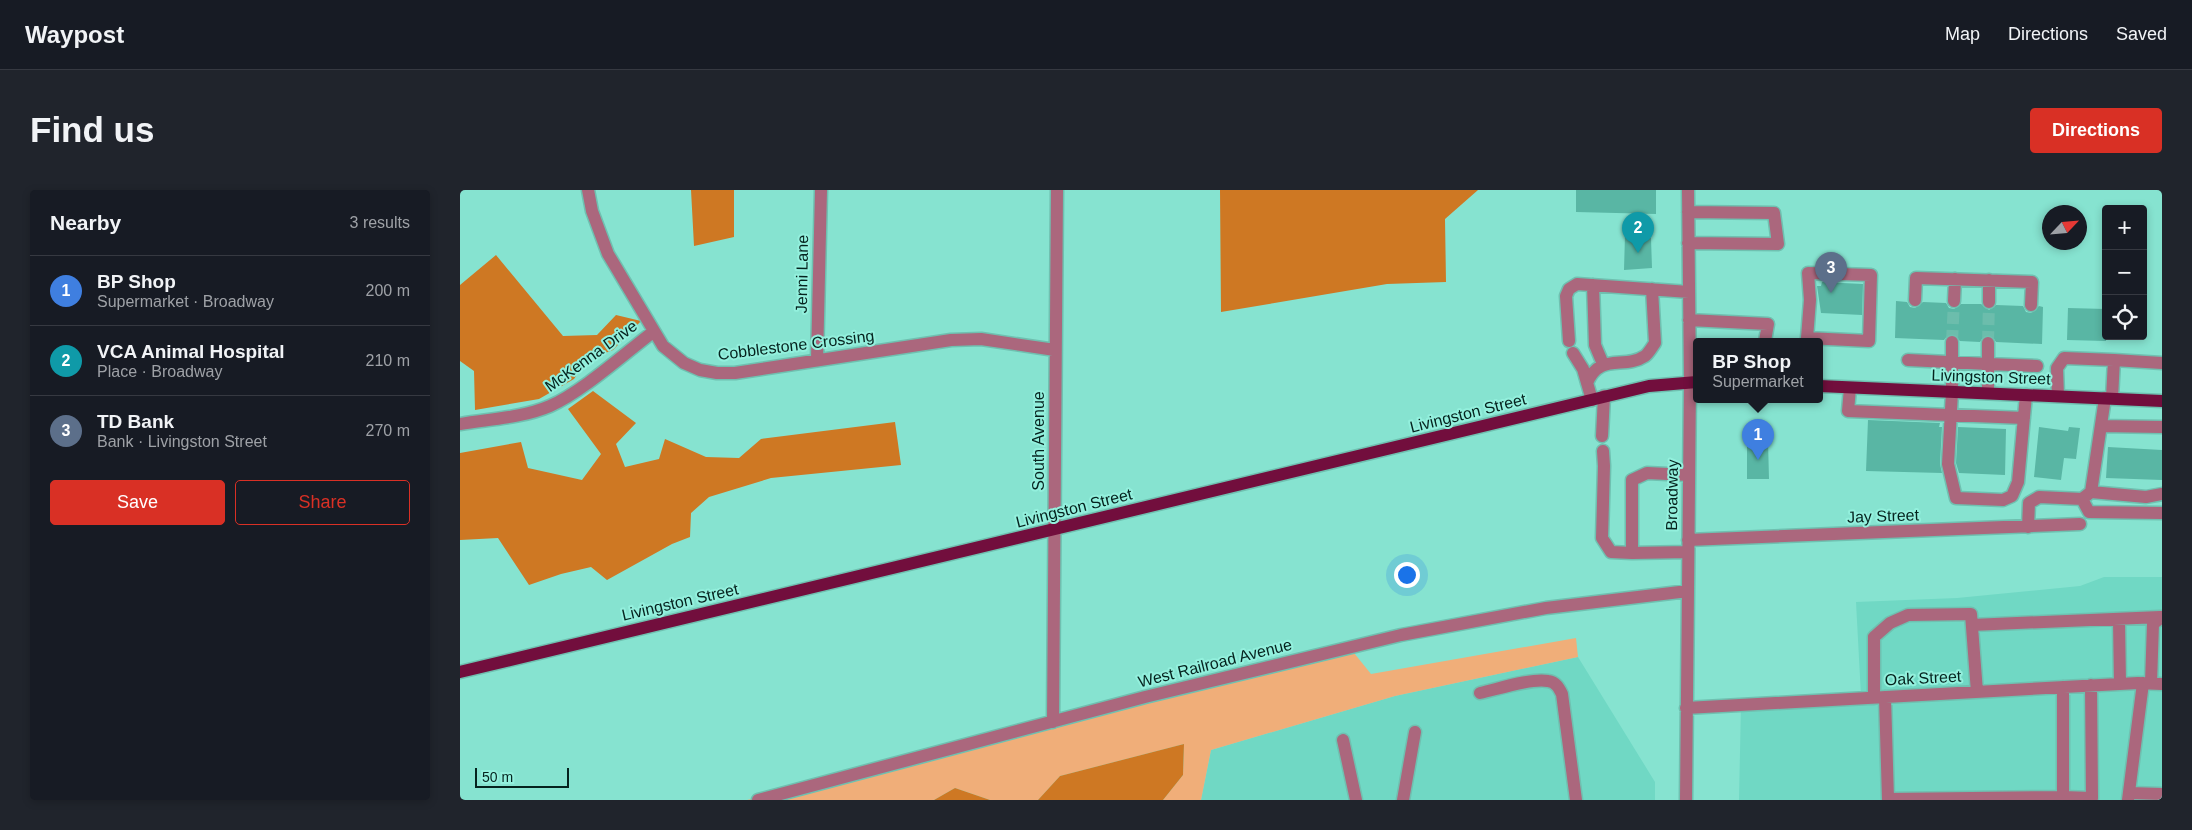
<!DOCTYPE html>
<meta charset="utf-8">
<style>
:root{--surface:#171b24;--page:#20242c;--text:#f1f3f6;--muted:#9ea1a6;--line:#363941;--accent:#d93025}
body{margin:0;font-family:Arial,sans-serif;background:var(--page);color:var(--text)}
.controls{position:absolute;right:15px;top:15px;display:grid;overflow:hidden;border-radius:5px;box-shadow:0 2px 8px #0003}
.controls button{width:45px;height:45px;display:grid;place-items:center;padding:0;border:0;border-bottom:1px solid var(--line);background:var(--surface);color:var(--text);font:25px sans-serif}
.compass{position:absolute;left:1582px;top:15px;width:45px;height:45px;border-radius:50%;background:var(--surface);box-shadow:0 2px 8px #0003;rotate:64deg}
.scale{position:absolute;left:15px;bottom:12px;width:94px;box-sizing:border-box;padding-left:5px;border:2px solid #05231e;border-top:0;font-size:14px;line-height:18px;white-space:nowrap;color:#05231e;-webkit-text-stroke:4px #93f0dd;paint-order:stroke}
.you{position:absolute;left:946px;top:384px;width:18px;height:18px;margin:-12px;border:4px solid #fff;border-radius:50%;background:#1a73e8;box-shadow:0 0 0 8px #1a73e833}
.badge{display:grid;place-items:center;width:32px;height:32px;border-radius:50%;background:var(--accent);color:#fff;font-size:16px;font-weight:700}
.pin{position:absolute;translate:-50% -41px;filter:drop-shadow(0 1px 2px #0008)}
.pin::after{content:'';position:absolute;top:26px;width:18px;height:15px;background:inherit;clip-path:polygon(0 0,100% 0,50% 100%)}
.popup{position:absolute;left:1233px;top:148px;width:130px;height:65px;box-sizing:border-box;display:grid;place-content:center;border-radius:5px;background:var(--surface);filter:drop-shadow(0 1px 4px #0005);font-size:16px;white-space:nowrap;color:var(--muted)}
.popup b{font-size:19px;color:var(--text)}
.popup::after{content:'';position:absolute;left:50%;top:100%;margin-left:-10px;border:10px solid transparent;border-top-color:var(--surface)}
.list{margin:0;padding:0;list-style:none}
h2{display:flex;justify-content:space-between;align-items:center;height:65px;margin:0;padding:0 20px;font-size:21px}
h2 small{font-size:16px;font-weight:400;color:var(--muted)}
.list li{display:grid;grid-template-columns:32px 1fr auto;gap:15px;align-items:center;box-sizing:border-box;height:70px;padding:0 20px;border-top:1px solid var(--line)}
.list b{display:block;font-size:19px;white-space:nowrap}
.list p{margin:0;font-size:16px;white-space:nowrap;color:var(--muted)}
.list em{font-size:16px;font-style:normal;color:var(--muted)}
.actions{display:flex;gap:10px;padding:15px 20px}
.actions a{flex:1;padding:11px 0;border:1px solid var(--accent);border-radius:5px;text-align:center;font-size:18px;color:var(--accent)}
.actions .main{background:var(--accent);color:#fff}
.icon{flex:none;width:28px;height:28px;fill:none;stroke:currentColor;stroke-width:2;stroke-linecap:round;stroke-linejoin:round}
.map{position:relative;flex:none;width:1702px;height:610px;overflow:hidden;border-radius:5px}
header{display:flex;align-items:center;gap:30px;box-sizing:border-box;height:70px;padding:0 25px;background:var(--surface);border-bottom:1px solid var(--line)}
header strong{font-size:24px}
nav{display:flex;gap:28px;margin-inline-start:auto;font-size:18px}
.intro{display:flex;align-items:center;justify-content:space-between;box-sizing:border-box;height:120px;padding:0 30px}
h1{margin:0;font-size:35px}
.button{padding:12px 22px;border-radius:5px;background:var(--accent);color:#fff;font-size:18px;font-weight:700}
main{display:flex;gap:30px;padding:0 30px}
aside{flex:1;background:var(--surface);border-radius:5px;box-shadow:0 2px 8px #0003}
.map>svg:first-child{display:block}
.built{fill:#70d8c4}
.green{fill:#f0ae79}
.forest{fill:#ce7823}
.building{fill:#59b6a4}
.lines{fill:none;stroke-linecap:round;stroke-linejoin:round}
.minor-tunnel{stroke:#6cbdac;stroke-width:12;stroke-dasharray:12 6;stroke-linecap:butt}
.minor-casing{stroke:#6fc0b0;stroke-width:15}
.major-casing{stroke:#6fc0b0;stroke-width:15}
.minor{stroke:#ab677d;stroke-width:12}
.major{stroke:#720e3d;stroke-width:12}
.labels{text-anchor:middle;dominant-baseline:central;stroke-width:4;stroke-linejoin:round;paint-order:stroke}
.street-label{font-size:16px;fill:#05231e;stroke:#93f0dd}
</style>
<header>
<strong>Waypost</strong>
<nav><a>Map</a><a>Directions</a><a>Saved</a></nav>
</header>
<div class="intro"><h1>Find us</h1><a class="button">Directions</a></div>
<main>
<aside>
<h2>Nearby<small>3 results</small></h2>
<ul class="list">
<li><span class="badge" style="background:#3f7fe0">1</span><div><b>BP Shop</b><p>Supermarket · Broadway</p></div><em>200 m</em></li>
<li><span class="badge" style="background:#0f9aa8">2</span><div><b>VCA Animal Hospital</b><p>Place · Broadway</p></div><em>210 m</em></li>
<li><span class="badge" style="background:#5c6f8a">3</span><div><b>TD Bank</b><p>Bank · Livingston Street</p></div><em>270 m</em></li>
</ul>
<div class="actions"><a class="main">Save</a><a>Share</a></div>
</aside>
<div class="map">
<svg width="1702" height="610" viewBox="0 0 1702 610">
<rect width="100%" height="100%" fill="#86e3d0"/>
<!-- built -->
<path class="built" d="M1644,387h58v223h-423l2,-95 120,-9 -5,-94 101,-4 123,-12z
M1118,467l77,125v18h-454l10,-50 184,-54z"/>
<!-- green -->
<path class="green" d="M1116,448l2,19 -183,39 -184,54 -10,50h-38l20,-25 1,-31 -124,32 -22,24h-48l-35,-12 -21,12h-187l566,-144 37,-8 21,26z"/>
<!-- forest -->
<path class="forest" d="M231,0h43v47l-40,9z
M760,0h258l-33,29 1,63 -59,2 -166,28z
M36,65l67,81 34,-1 19,-20 25,6 -28,29 -26,10 -13,19 -35,20 -64,11 -1,-39 -14,-10v-76z
M133,201l43,32 -20,21 9,23 34,-8 6,-20 41,18 33,1 22,-19 134,-17 6,43 -130,13 -62,19 -18,16 -1,24 -18,7 -65,36 -16,-13 -30,7 -32,11 -31,-47 -38,2v-87l61,-11 7,26 54,12 19,-26 -33,-45z
M724,554l-1,31 -20,25h-125l22,-24z
M495,598l35,12h-56z"/>
<!-- building -->
<path class="building" d="M1116,0h80v24l-80,-2z
M1165,45l26,3 1,30 -28,2z
M1362,92l41,2 -1,31 -41,-2 -4,-27h4z
M1436,111l11,1 3,5 5,1 8,-6 23,1 3,5 5,1 7,-5h20l8,6 7,-5 27,1 3,6 5,1 8,-7 4,1 -1,37 -46,-2 -4,-6 -4,-1 -4,1 -4,6 -20,-1 -8,-7 -4,1 -4,5 -49,-2z
M1608,118l38,1v32l-39,-1z
M1408,230l72,3 -1,4h3l-2,37 2,9 -76,-2z
M1498,237l48,2 -1,46 -46,-2 -3,-10z
M1579,237l29,4 1,-4 11,1 -4,31 -12,-1 -3,22 -27,-3z
M1287,251h21l1,38h-22z
M1648,257l54,3v30l-56,-2z"/>
<g class="lines">
<!-- minor-tunnel -->
<path class="minor-tunnel" d="M1492,152l2,-41
M1528,153l1,-41"/>
<!-- minor casing -->
<g class="minor-casing">
<path id="minor" d="M128,0l4,21 16,43 55,92 21,17 16,7 17,3h18l216,-33 30,-1 74,11
M1228,22l86,1 4,31 -90,-1
M1133,95l2,60 8,19
M1455,110l1,-22 116,4 -1,23
M1494,111l1,-22
M1529,112v-22
M1229,130l79,4 -3,17
M1347,148l62,3 2,-66 -63,-2 2,27 -3,38v3
M1109,151l-3,-45 3,-7 8,-5 112,8
M1492,152v50l-4,72 8,34 47,2 9,-4 6,-14 8,-87
M1113,163l10,16 9,31
M357,170l4,-170
M1448,170l80,4v-21
M1127,193c13,-31 37,-13 58,-27 4,-3 7,-9 10,-13l-3,-54
M1390,198l-2,23 176,7
M1528,203v-29l49,2
M1598,206l-1,-28 7,-10 50,2
M1645,208l-14,94 55,5 16,-3
M1652,208l2,-38 48,3
M0,234c30,-5 62,-6 90,-18 32,-14 74,-52 103,-74
M1641,236l61,1
M1142,246l2,-40
M1143,261l1,15 -2,72 9,14 21,1
M1631,302l-9,7 7,13 73,1
M1568,337l1,-24 10,-6 43,2
M1228,350l392,-16
M1228,362l-56,1v-73l15,-7 42,2
M1659,430l1,64
M1512,435l188,-8
M1691,493l2,-59 9,-7
M1020,503c18,-4 51,-15 68,-12 8,1 11,7 14,13l14,106
M1425,507l3,102 175,-2v-110
M1414,508v-61l16,-14 18,-8 63,-1 6,78
M1226,518l452,-25 24,1
M593,532l4,-532
M883,550l13,60
M1669,603l33,1
M1603,607l29,1 -1,-113
M298,610l387,-103 256,-62 145,-27 142,-17
M943,610l12,-68
M1226,610l4,-419 -2,-191
M1668,610l15,-117"/>
</g>
<!-- major casing -->
<g class="major-casing">
<path id="major" d="M1359,196l343,15
M0,482l1189,-286 48,-4"/>
</g>
<!-- minor -->
<use href="#minor" class="minor"/>
<!-- major -->
<use href="#major" class="major"/>
</g>
<g class="labels">
<!-- street labels -->
<g class="street-label">
<text transform="translate(342 84) rotate(-89)">Jenni Lane</text>
<text transform="translate(336 155) rotate(-7)">Cobblestone Crossing</text>
<text transform="translate(131 166) rotate(-36)">McKenna Drive</text>
<text transform="translate(1531 187) rotate(2)">Livingston Street</text>
<text transform="translate(1008 223) rotate(-14)">Livingston Street</text>
<text transform="translate(578 251) rotate(-90)">South Avenue</text>
<text transform="translate(1212 305) rotate(-89)">Broadway</text>
<text transform="translate(614 318) rotate(-14)">Livingston Street</text>
<text transform="translate(1423 326) rotate(-2)">Jay Street</text>
<text transform="translate(220 412) rotate(-13)">Livingston Street</text>
<text transform="translate(755 473) rotate(-14)">West Railroad Avenue</text>
<text transform="translate(1463 488) rotate(-3)">Oak Street</text>
</g>
</g>
</svg>
<div class="controls">
<button>+</button>
<button>−</button>
<button><svg class="icon" aria-label="locate" viewBox="0 0 24 24"><circle cx="12" cy="12" r="6"/><path d="M12 2v4M12 18v4M2 12h4M18 12h4"/></svg></button>
</div>
<svg class="compass" viewBox="-18 -18 36 36"><path d="M0-13l5 13h-10z" fill="#e53935"/><path d="M0 13l5-13h-10z" fill="#9ea1a6"/></svg>
<div class="scale">50 m</div>
<div class="you"></div>
<div class="pin badge" style="left:1298px;top:270px;background:#3f7fe0">1</div>
<div class="popup"><b>BP Shop</b>Supermarket</div>
<div class="pin badge" style="left:1178px;top:63px;background:#0f9aa8">2</div>
<div class="pin badge" style="left:1371px;top:103px;background:#5c6f8a">3</div>
</div>
</main>
